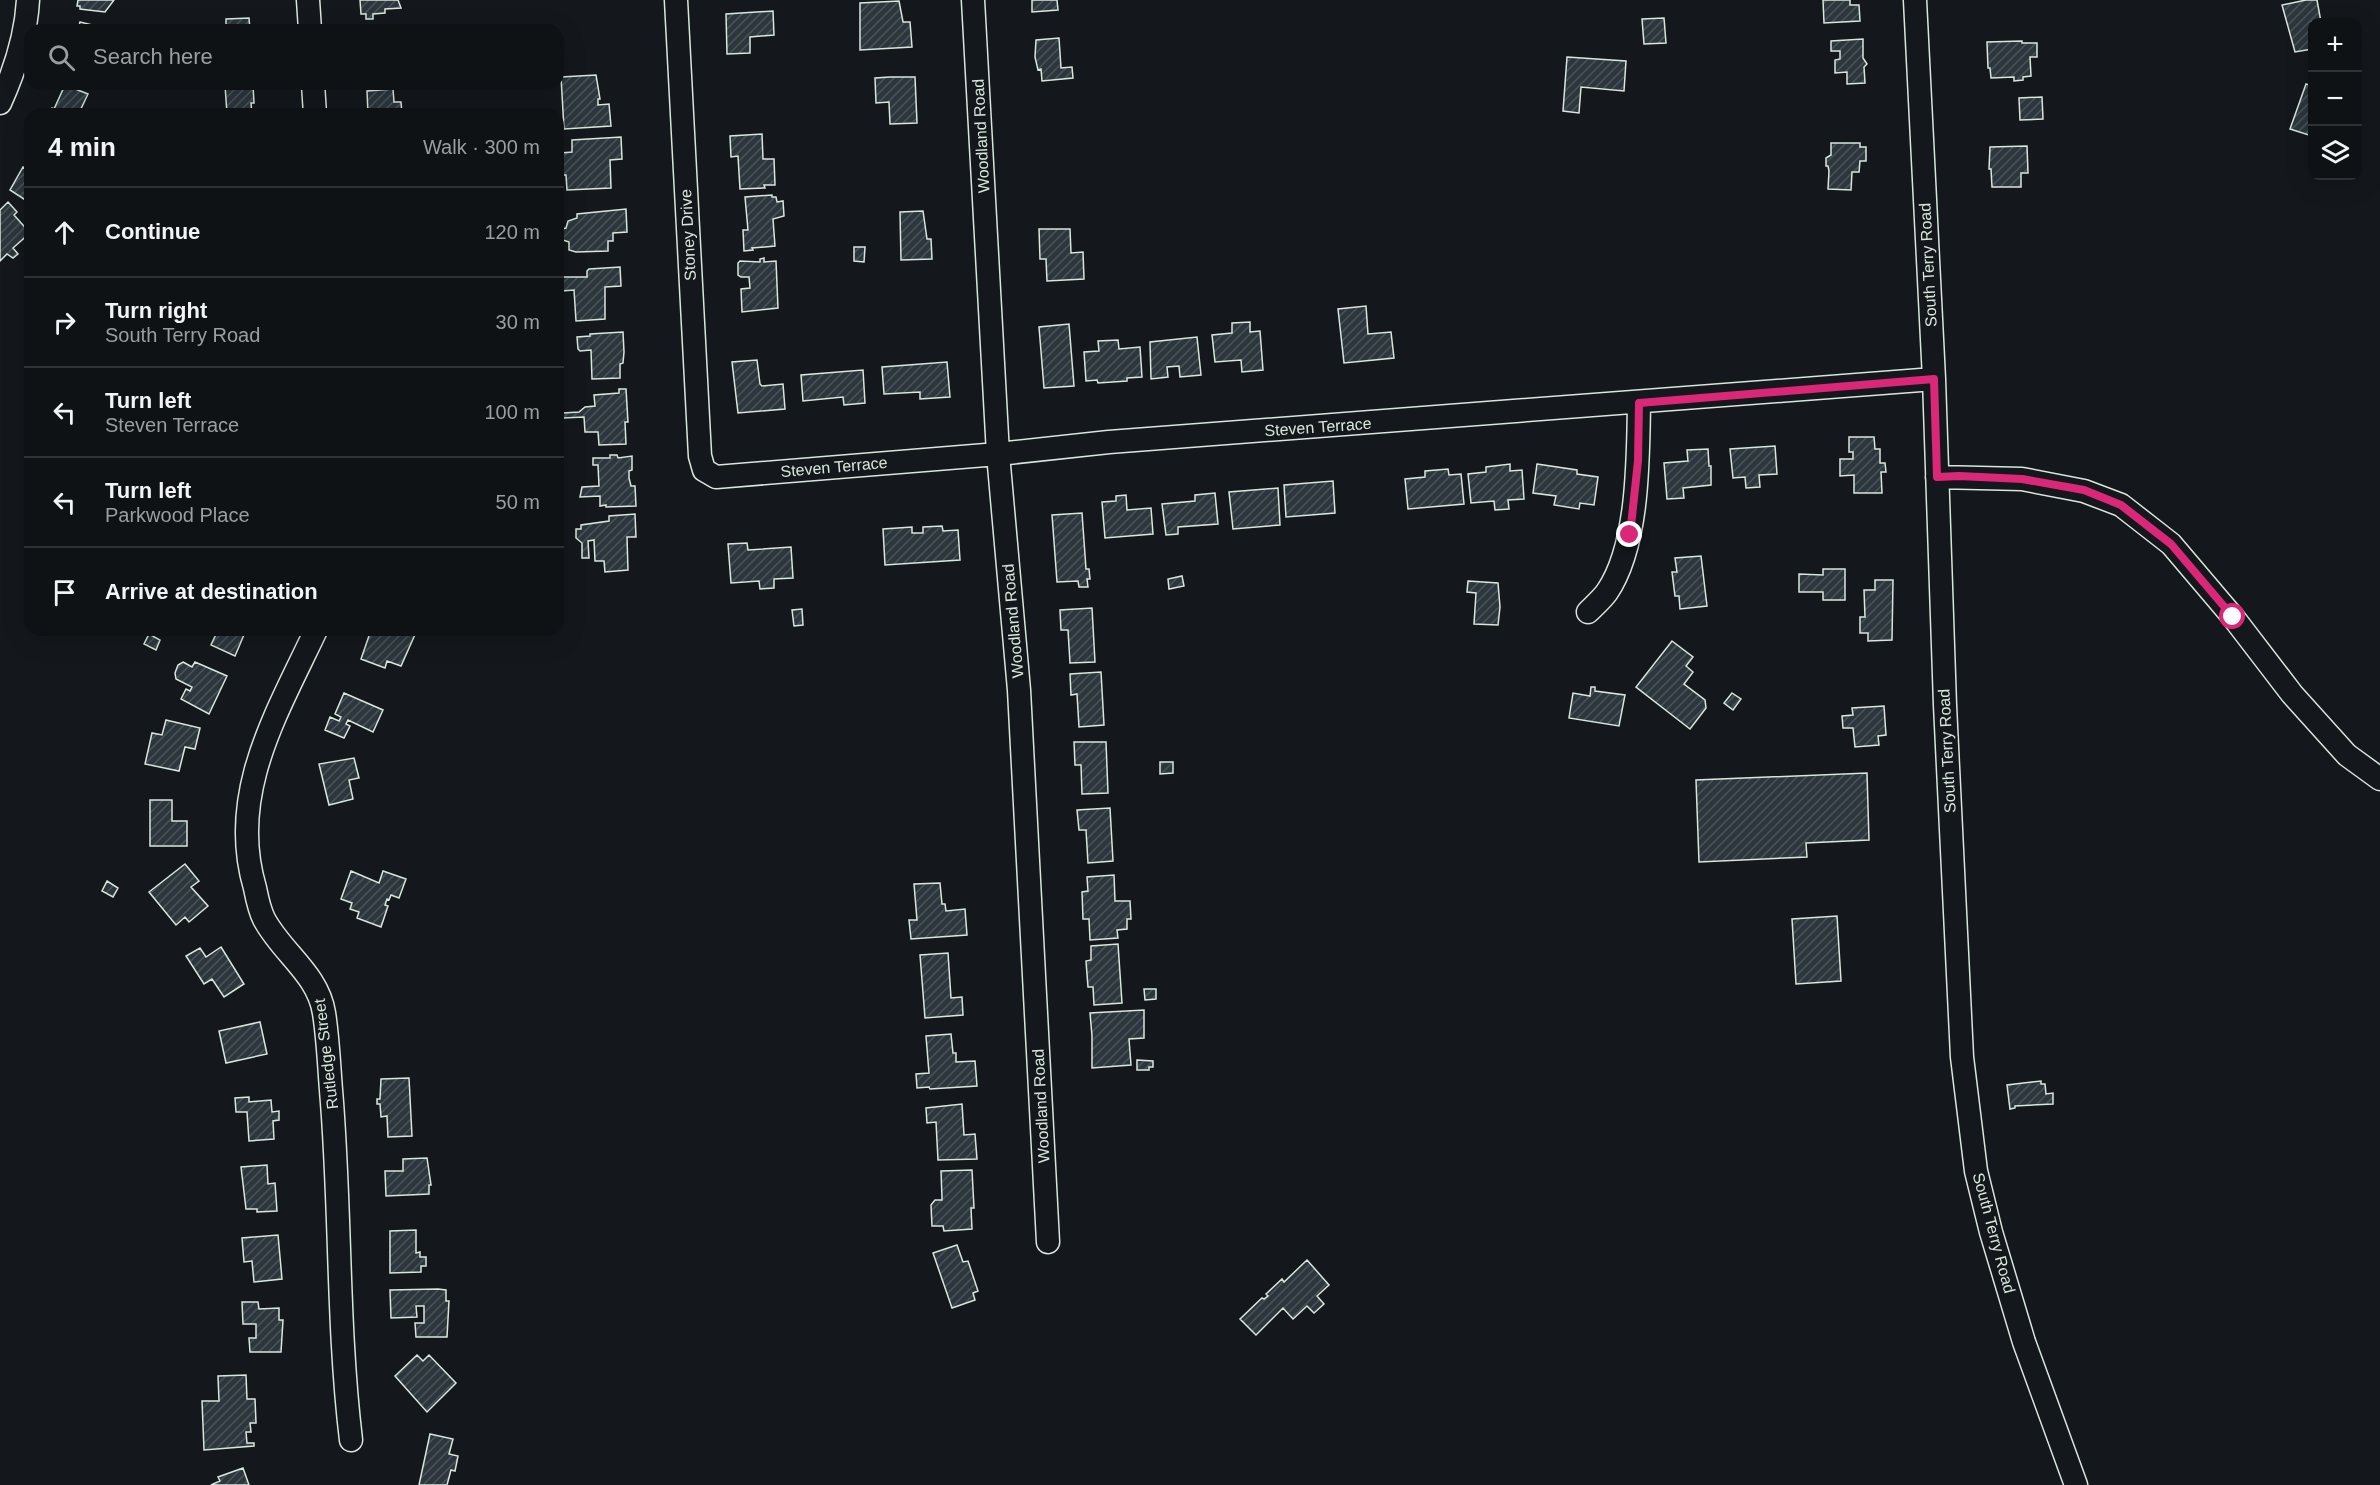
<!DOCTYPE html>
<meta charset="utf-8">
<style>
:root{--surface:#0f1215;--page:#1d2022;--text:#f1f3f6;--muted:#9b9ea0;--line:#2f3234}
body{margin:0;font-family:Helvetica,sans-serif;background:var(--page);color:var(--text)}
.controls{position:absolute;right:18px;top:18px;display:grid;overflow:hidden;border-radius:12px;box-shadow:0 6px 24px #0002}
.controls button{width:54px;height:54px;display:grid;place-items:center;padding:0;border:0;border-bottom:2px solid var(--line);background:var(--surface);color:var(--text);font:30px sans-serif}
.stop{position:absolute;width:18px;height:18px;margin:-14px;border:4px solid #db2777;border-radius:50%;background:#fff}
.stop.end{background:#db2777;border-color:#fff;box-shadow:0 2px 6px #0008}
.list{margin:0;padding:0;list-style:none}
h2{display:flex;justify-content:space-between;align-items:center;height:78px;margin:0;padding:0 24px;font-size:26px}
h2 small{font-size:20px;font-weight:400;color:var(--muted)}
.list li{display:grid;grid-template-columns:39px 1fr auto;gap:18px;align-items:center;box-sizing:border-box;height:90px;padding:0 24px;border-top:2px solid var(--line)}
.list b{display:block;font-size:22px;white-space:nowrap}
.list p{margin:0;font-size:20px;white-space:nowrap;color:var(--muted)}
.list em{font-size:20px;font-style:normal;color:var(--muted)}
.icon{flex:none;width:33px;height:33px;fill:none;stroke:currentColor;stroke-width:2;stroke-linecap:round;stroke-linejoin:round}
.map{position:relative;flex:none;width:2380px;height:1485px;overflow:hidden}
.search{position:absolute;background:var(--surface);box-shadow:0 6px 24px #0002;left:24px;top:24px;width:540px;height:66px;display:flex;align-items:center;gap:15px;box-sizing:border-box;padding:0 21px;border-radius:18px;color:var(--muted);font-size:22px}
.panel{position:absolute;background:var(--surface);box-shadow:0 6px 24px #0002;left:24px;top:108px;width:540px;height:528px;border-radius:18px}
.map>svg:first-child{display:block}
.building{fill:url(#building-hatch);stroke:#d8e6dc;stroke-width:1.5}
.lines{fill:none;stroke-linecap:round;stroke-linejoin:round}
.minor-casing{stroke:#d8e6dc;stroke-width:25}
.minor{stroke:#14181c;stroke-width:22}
.route{stroke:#db2777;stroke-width:8}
.labels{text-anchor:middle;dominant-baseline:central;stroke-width:4.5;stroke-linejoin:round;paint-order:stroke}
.street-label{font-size:16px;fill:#d8e6dc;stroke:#14181c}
</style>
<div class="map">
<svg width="2380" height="1485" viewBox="0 0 2380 1485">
<defs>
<pattern id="building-hatch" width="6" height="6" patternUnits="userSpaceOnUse" patternTransform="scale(1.5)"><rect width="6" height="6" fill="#2c363c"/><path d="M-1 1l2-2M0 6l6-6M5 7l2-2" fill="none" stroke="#4a5358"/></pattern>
</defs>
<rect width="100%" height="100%" fill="#14181c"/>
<!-- building -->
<path class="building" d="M78,0h36l-9,12 -25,-3v-3h-3z
M360,0h38l3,8 -16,1v4l-12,1v5h-7v-5h-5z
M1032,0h25l1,10 -26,2z
M1823,0h27v5h9l1,16 -36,2z
M2306,0h11l4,22h-9v27l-17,3 -13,-47z
M899,1l4,21h7l2,25 -52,3v-47z
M773,11l1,24 -24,2v16l-23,1 -1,-40z
M249,18l1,12h-24v-11z
M1664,18l2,25 -22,1 -2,-25z
M80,22l25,6 -1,2h-26z
M1059,38l2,30 11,-1 1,11 -31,3 -1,-12 -3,1 -3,-13 1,-17z
M1863,39v19l4,6 -3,3 1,16 -18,1v-12l-12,1v-13l5,-1v-8h-9v-10z
M2022,41v2h15v14h-7l1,19 -8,1v3l-9,1v-4l-23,1 -1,-10h-2l-1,-26z
M1567,57l59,4 -2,30 -43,-4 -2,26 -16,-2z
M596,75l4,24h-2v6l11,-1 2,22 -47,3 -3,-52z
M890,77h25l2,46 -27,1 -1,-22 -13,1 -1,-25z
M251,84l2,2 1,17h-3l1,11h-25l-2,-29z
M2306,84l6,2v50l-22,-7z
M65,85l23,9 -9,19 3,1h-33l3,-6 2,1z
M393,89l1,13h7l1,12h-34l-1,-23z
M2042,97l1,22 -23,1 -1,-22z
M762,134l1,25h11l1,26h-11l1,3 -25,1 -2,-33 -7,1 -1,-21z
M621,137l1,22 -12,1 1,28 -44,2 -1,-15h-4l-1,-22 11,-1v-12z
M1831,143h29v4h6v14h-6l-1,11h-7l-1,18 -23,-1 1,-18 -1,-5h-2v-8l5,-3z
M2027,146l1,27h-7v14h-29l-1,-18h-2l1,-22z
M30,159v44l-20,-13 13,-23 2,1z
M772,195v2h4l1,5 6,-1 1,15 -11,3 2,27 -23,2 1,2 -9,1 -1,-21h5l-3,-33z
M8,202l9,10 -3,3 16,18 -17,15 5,6 -5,4 -6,-4 -7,7v-51z
M626,209l1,23 -14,1v8h-5v10l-32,1 -7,-2v-8l-6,-2 -2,-11 5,-1 2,-7 9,-3v-4z
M923,211l4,28h4l1,20 -31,1 -1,-48z
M1039,229h31l1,24 12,-1 1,27 -37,2 -1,-22h-6z
M854,247h11l-1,15 -10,-1z
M764,258v4l12,-1 2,47 -36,4 -1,-23 9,-1 -1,-11h-8l-3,-2v-12l2,-2 20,1v-3z
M620,267l1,19 -16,1v32l-29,2 -2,-31 -12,1 -1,-14h26v-6l2,-2z
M1366,306l2,28 23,-2 3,26 -50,5 -6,-54z
M1250,322v10l10,-1 3,39 -21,2 -1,-12 -26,2 -3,-27 20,-2v-10z
M1069,324l5,62 -30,2 -5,-61z
M623,332l1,20 -1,11 -3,1v14l-28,1 -1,-29 -11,1 -2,-2 -1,-12 13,-1v-2z
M1197,337l4,38 -21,2 -1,-11 -12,1 1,10 -17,2 -1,-37z
M1118,340l1,9 21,-2 2,30 -15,1v3l-29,2 -1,-3 -11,1 -2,-29 15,-1 -1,-10z
M757,360l3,24 2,2 21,-2 2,25 -47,4 -6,-51z
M947,362l3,35 -30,2v-7l-36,2 -2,-27z
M863,370l2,33 -21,2 -1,-8 -40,4 -2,-26z
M619,389h7l2,33h-3l1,22 -27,1 -1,-13h-13l-1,-15 -21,1v-5l16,-1 6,-5 10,-1 -1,-11 25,-2z
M1849,437h25l1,12h5v14h5l1,9h-5l1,21h-28v-18l-14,1v-17h13v-7h-4z
M1775,446l2,28 -18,1 1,12 -14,1 -1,-11 -12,1 -3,-29z
M1708,449l1,17h2v19l-28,3 1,10 -17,1 -3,-36 24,-2 -1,-11z
M610,455h7l1,3 14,-2v14l-3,1v7l2,8h4l1,20 -30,1v-2l-6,1v-10l-20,1 2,-10 17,-1 -1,-21h-5v-7h17z
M1510,464v7l12,-1 2,29 -16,1 1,9 -14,1 -1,-9 -23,2 -3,-29 18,-2v-5z
M1537,464l40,6v4l21,3 -4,28 -14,-2 -1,6 -25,-4 2,-9 -23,-3z
M1448,469l1,6 12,-1 3,30 -56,5 -3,-30 20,-2v-6z
M1333,481l2,32 -49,4 -2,-32z
M1278,488l2,37 -47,4 -4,-37z
M1215,493l3,31 -40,3v7l-12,1 -4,-31 33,-3v-6z
M1126,495l1,15 24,-2 2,26 -48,4 -3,-36 14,-1v-5z
M1082,513l4,56h3l1,10h-3l1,8h-9l-1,-6 -21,1 -5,-67z
M635,514l1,23h-9l1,33 -23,2 -1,-11h-9l-1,-21 -6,1 1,17h-7v-15l-6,-5v-9h5v-4l28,-4v-5z
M942,526l1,5 15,-1 2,30 -75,5 -2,-36 29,-2v6h11v-6z
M747,543l1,7 43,-3 2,31 -19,1v9l-14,1 -1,-8 -28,2 -3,-39z
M1701,556l6,50 -27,3 -1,-13h-4l-3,-24h5l-2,-14z
M1823,569h22v31h-22v-8h-24v-18l24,1z
M1182,576l2,10 -15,3 -1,-10z
M1875,580h18l-1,60 -24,1v-8h-8v-16h5l-1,-27h11z
M1468,581l30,2 2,24 -2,18 -24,-1 2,-31 -9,-1z
M1092,608l3,54 -25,1 -2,-33h-7l-1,-20z
M802,609l1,16 -9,1 -2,-16z
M218,630h28l-11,26 -24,-11z
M371,630h46l-16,36 -14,-5 -2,7 -24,-9z
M149,634l11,6 -4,10 -12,-6z
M1672,641l21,16 -7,9 7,6 -9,12 21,16 1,8 -16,21 -54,-42z
M183,662l9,5 3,-5 32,14 -18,38 -28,-15 5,-10 4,2 2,-4 -16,-8 -1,-6 3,-8z
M1101,672l3,53 -25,2 -2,-33 -6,1 -1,-21z
M1591,687h4v4l30,4 -6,31 -50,-8 4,-25 17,3z
M344,693l39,17 -10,22 -25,-12 -2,4 4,2 -6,12 -19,-8 5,-13 9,4 2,-4 -6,-3z
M1732,693l9,6 -8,11 -9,-7z
M1884,706l2,29 -8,1 1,9 -24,2 -2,-19h-10l-1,-12 11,-1 -1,-7z
M166,720l34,8 -5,21 -10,-2 -6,24 -34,-7 7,-31 10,2z
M1074,742h32l2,51 -26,1 -1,-29h-6z
M354,758l5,20 -10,2 4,19 -24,6 -10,-41z
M1160,762h13v11l-13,1z
M1867,773l2,67 -63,3 1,14 -108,5 -3,-82z
M150,800h22v21h15v25h-37z
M1110,808l3,53 -25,2 -2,-33h-7l-2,-20z
M185,864l14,17 -8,6 17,19 -19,16 -4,-5 -9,8 -27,-33z
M351,871l28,12 4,-12 23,8 -7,19 -8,-3 -2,5 -2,-1 -2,6 3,1 -7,21 -24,-9 2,-6 -9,-3 2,-6 -11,-4z
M1114,875l1,26h15l1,18h-4v10l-10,1 1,8 -28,2 -1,-21h-6l-1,-27 6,-1 -1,-14z
M107,881l11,7 -5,9 -11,-6z
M940,883l2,21h3l1,7 19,-2 2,26 -56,4 -2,-19h8l-3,-36z
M1837,916l4,65 -45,3 -4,-65z
M1118,944l4,59 -28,2 -1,-18h-5l-2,-26 5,-1v-14z
M221,947l23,37 -20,13 -12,-18 -8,5 -18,-28 14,-8 6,9z
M948,953l3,45 11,-1 1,18 -38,3 -5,-63z
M1144,989h12v10l-11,1z
M1144,1010v28l-15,1 2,26 -39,3v-32l-2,-23z
M260,1022l7,32 -41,9 -7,-32z
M951,1034l2,19h3v9l19,-1 2,25 -47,3 -1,-2 -12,1 -1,-14 13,-1 -3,-37z
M1137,1060l16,1v6h-4v3h-12z
M409,1078l3,58 -24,1 -1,-21 -6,1 -1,-13h-3v-5h3l1,-20z
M2041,1081v3h4l1,10 7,-1v11l-38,2v2l-5,1 -3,-24z
M249,1097v5l22,-2 1,12 7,-1v9l-6,1 1,18 -25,2 -2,-29h-11l-1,-14z
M962,1104l2,31 11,-1 2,25 -39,1 -2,-38 -9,1 -1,-15z
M427,1158l4,27h-2v9l-43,2 -1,-25h18v-12z
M267,1165l1,19 7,-1 2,28 -20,1v-3h-11l-5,-42z
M972,1170l2,38h-3l1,21 -28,2 -1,-5h-11l-1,-21 4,-5h7v-2l-1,-27z
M416,1230v23l4,-1v5h6v9h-5v6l-31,1v-42z
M278,1235l4,44 -28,3 -2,-21 -8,1 -2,-24z
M957,1245l6,17 5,-1 10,30 -5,2 2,7 -23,8 -19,-55z
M1307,1260l22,25 -12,11 7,8 -10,9 -7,-7 -14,13 -10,-11 -27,27 -16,-16 22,-21 2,1 4,-3 -2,-2 16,-15 2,3z
M438,1289l8,1v11h3l-2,36h-31l-1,-14h9v-17h-8l1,11 -26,1 -1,-28z
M242,1302h16l1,7 20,-1v12h4l-2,32h-31l-1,-14h7v-14h-13z
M417,1355l6,6 6,-6 27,28 -29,29 -32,-36z
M246,1375l1,24h8l1,24h-6l1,9h-5l1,11h7v3l-50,4 -2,-49h17l-1,-25z
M430,1434l23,5 -4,15 9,2 -3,15 -4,-1 -4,15h-28z
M243,1468l6,17h-38l9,-4 -2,-4z"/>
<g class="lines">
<!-- minor casing -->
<g class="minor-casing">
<path id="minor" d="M308,0l2,30
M676,0l24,456 4,14 12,7 282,-23 111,-12 825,-63
M973,0l25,454 21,236 29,552
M1915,0l19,379 11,326 17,352 14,114 15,61 33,110 52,143
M313,84l2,30
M0,103c15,-33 26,-66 28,-103
M1937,477l85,2 62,12 37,14 50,39 62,73 59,77 55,61 33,24
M1588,612c6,-6 14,-13 19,-20 32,-47 31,-134 32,-189
M316,630c-39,83 -89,164 -61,258 2,10 4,21 9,31 18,34 54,55 60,94 4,25 5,52 7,77 10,116 6,234 20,350"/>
</g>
<!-- minor -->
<use href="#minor" class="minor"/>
</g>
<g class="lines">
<!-- route -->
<path class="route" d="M1630,535l8,-74 1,-58 295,-24 3,98 22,-1 63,3 62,11 37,15 50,39 62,73"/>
</g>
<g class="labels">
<!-- street labels -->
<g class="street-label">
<text transform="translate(981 136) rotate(-93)">Woodland Road</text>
<text transform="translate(688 235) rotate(-93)">Stoney Drive</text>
<text transform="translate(1928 265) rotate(-93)">South Terry Road</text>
<text transform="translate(1318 427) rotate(-4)">Steven Terrace</text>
<text transform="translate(834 467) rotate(-5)">Steven Terrace</text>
<text transform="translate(1013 621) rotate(-95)">Woodland Road</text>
<text transform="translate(1947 751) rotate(-93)">South Terry Road</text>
<text transform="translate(326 1054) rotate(-97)">Rutledge Street</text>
<text transform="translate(1041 1106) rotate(-93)">Woodland Road</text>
<text transform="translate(1994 1233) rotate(75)">South Terry Road</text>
</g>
</g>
</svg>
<div class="controls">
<button>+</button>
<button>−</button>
<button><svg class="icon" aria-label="layers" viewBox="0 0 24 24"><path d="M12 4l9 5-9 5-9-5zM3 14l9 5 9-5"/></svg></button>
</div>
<div class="stop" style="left:2233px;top:617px"></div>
<div class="stop end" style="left:1630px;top:535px"></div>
<div class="search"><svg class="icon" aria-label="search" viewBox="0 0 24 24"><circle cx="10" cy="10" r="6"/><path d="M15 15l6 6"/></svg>Search here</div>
<section class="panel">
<h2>4 min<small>Walk · 300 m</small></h2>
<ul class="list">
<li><svg class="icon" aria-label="ahead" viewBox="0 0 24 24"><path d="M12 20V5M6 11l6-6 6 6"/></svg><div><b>Continue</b></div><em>120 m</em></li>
<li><svg class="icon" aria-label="right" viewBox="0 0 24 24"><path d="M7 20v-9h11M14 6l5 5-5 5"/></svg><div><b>Turn right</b><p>South Terry Road</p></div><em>30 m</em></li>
<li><svg class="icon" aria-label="left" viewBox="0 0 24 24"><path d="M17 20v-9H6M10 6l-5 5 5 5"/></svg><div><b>Turn left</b><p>Steven Terrace</p></div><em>100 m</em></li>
<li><svg class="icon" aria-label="left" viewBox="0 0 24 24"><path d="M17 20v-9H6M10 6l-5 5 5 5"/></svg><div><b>Turn left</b><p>Parkwood Place</p></div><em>50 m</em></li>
<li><svg class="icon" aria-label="arrive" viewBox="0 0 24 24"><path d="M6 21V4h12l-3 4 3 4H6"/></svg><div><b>Arrive at destination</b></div></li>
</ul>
</section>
</div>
